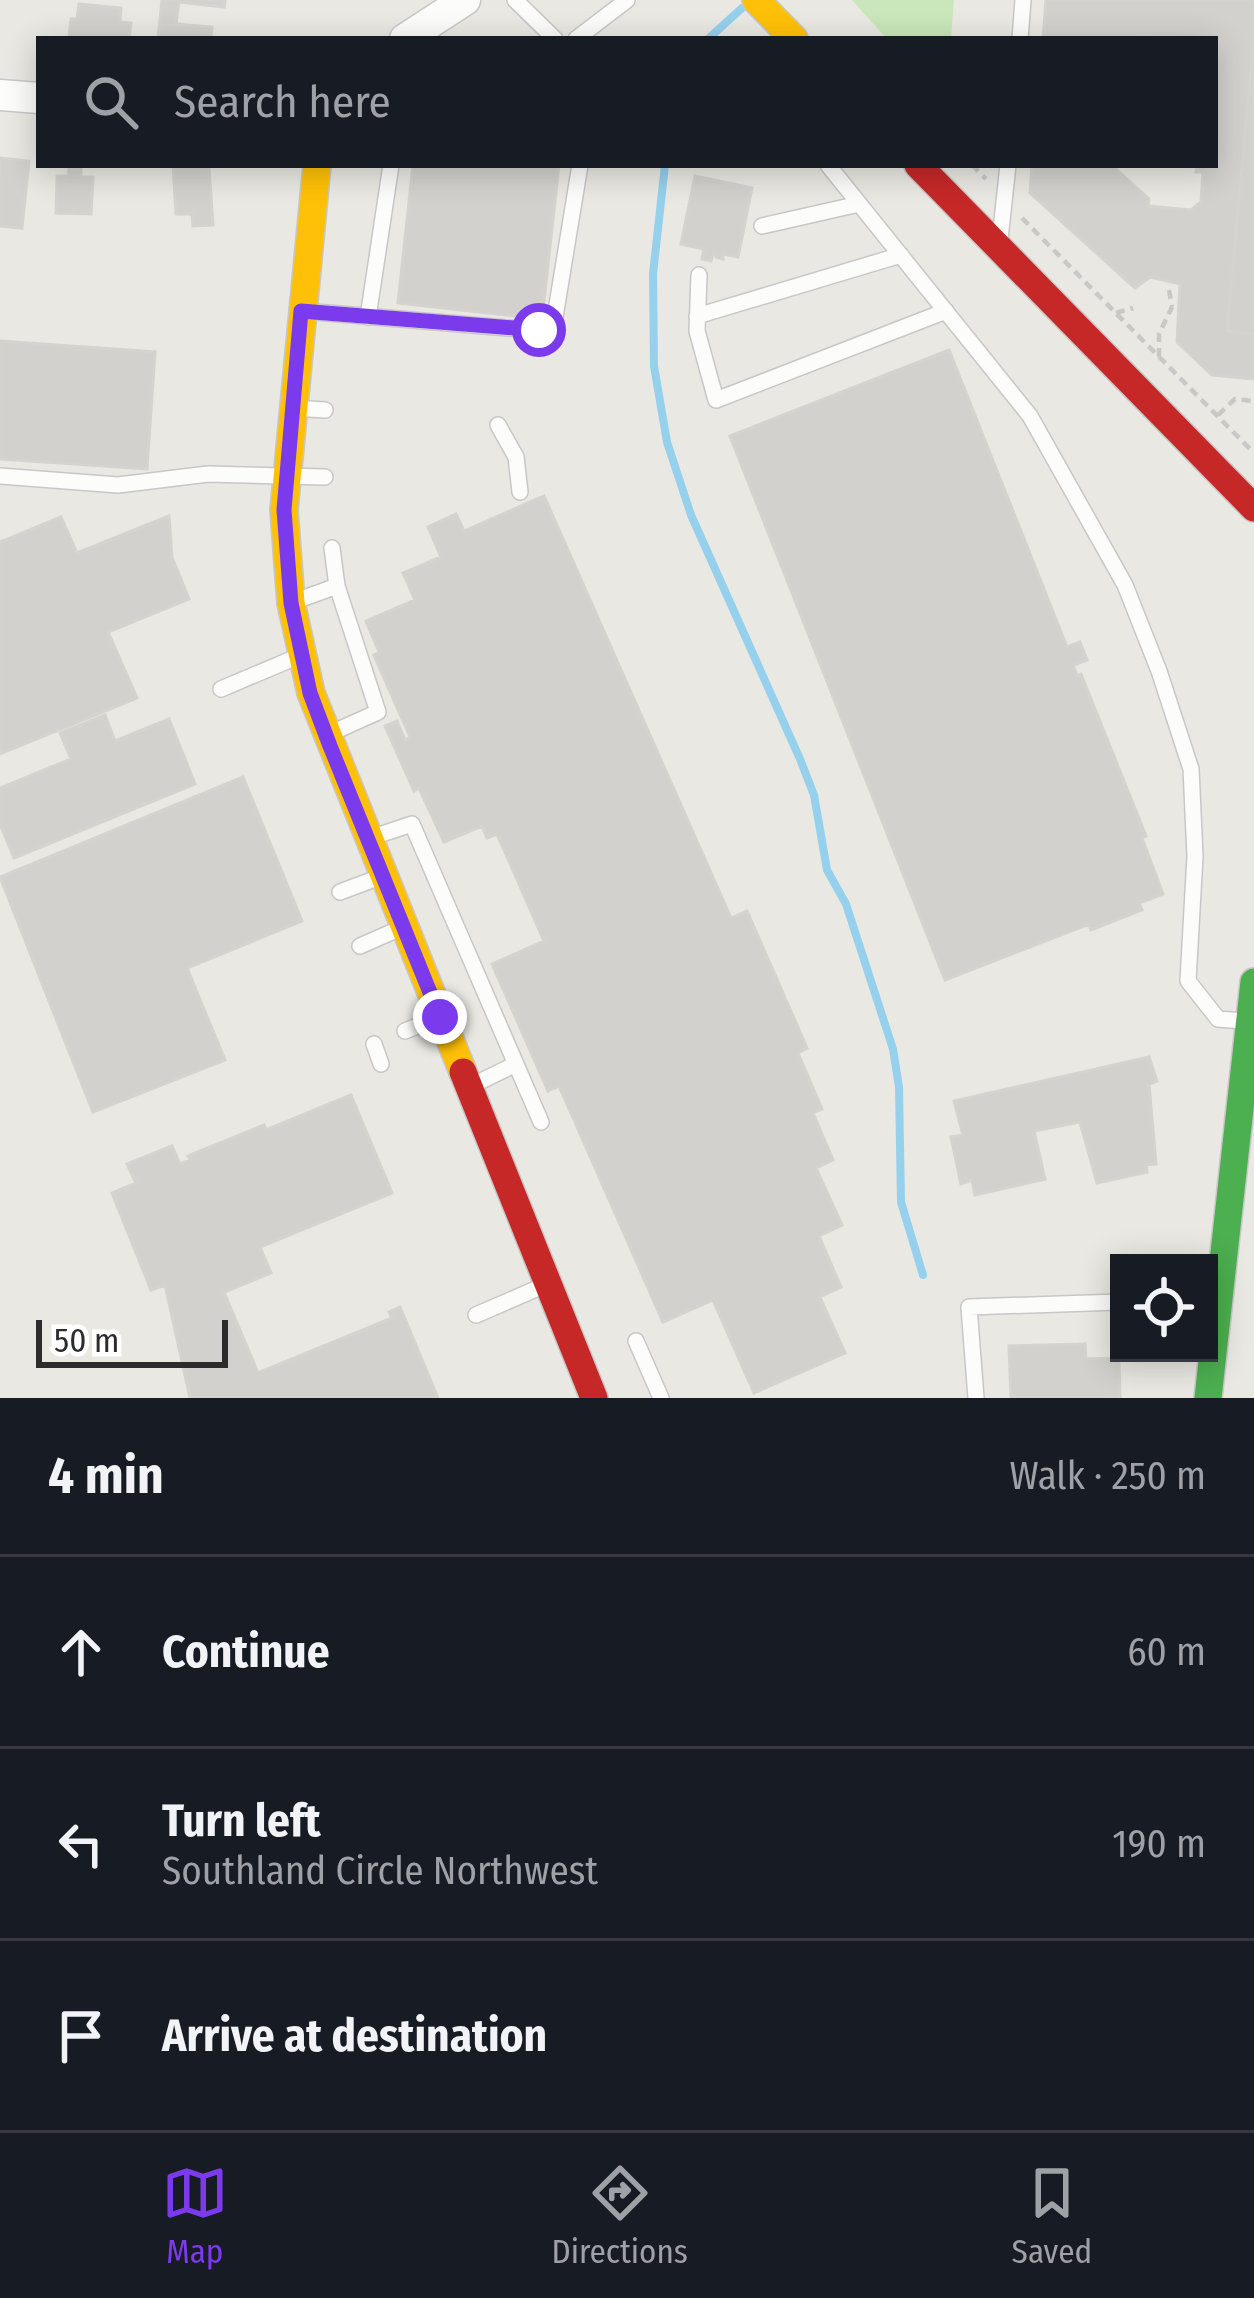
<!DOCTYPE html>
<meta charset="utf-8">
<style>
:root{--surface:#171b24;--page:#242831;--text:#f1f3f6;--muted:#9ea1a6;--line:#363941;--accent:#7c3aed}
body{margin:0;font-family:"Fira Sans Condensed",sans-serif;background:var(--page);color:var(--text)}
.controls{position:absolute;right:36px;bottom:36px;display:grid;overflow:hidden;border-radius:0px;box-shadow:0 6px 30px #0003}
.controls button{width:108px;height:108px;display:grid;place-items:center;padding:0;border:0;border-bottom:3px solid var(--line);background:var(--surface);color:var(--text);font:60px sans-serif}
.scale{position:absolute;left:36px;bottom:30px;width:192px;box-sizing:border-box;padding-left:12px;border:6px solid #2c2c2c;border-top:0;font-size:33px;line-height:42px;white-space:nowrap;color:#2c2c2c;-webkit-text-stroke:9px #fff;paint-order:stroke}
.stop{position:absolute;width:36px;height:36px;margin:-27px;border:9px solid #7c3aed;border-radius:50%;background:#fff}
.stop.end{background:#7c3aed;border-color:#fff;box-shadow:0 3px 12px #0008}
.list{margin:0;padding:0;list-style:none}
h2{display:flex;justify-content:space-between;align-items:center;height:156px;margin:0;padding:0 48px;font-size:51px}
h2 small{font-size:39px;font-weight:400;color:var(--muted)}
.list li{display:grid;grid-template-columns:78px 1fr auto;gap:36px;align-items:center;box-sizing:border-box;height:192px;padding:0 48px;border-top:3px solid var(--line)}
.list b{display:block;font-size:45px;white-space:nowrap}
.list p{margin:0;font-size:39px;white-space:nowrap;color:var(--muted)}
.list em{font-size:39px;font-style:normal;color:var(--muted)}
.icon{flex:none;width:66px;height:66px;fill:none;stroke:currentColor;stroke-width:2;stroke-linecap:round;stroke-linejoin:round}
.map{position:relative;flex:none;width:1254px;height:1398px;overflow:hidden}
.search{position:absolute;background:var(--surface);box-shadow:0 6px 30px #0003;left:36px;right:36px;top:36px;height:132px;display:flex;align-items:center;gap:30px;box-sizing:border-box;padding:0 42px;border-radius:0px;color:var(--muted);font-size:45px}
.sheet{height:732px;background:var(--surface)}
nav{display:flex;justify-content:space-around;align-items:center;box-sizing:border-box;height:168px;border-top:3px solid var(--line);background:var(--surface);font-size:33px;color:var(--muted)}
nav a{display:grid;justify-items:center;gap:6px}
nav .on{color:var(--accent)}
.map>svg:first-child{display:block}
.green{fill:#c9e7ba}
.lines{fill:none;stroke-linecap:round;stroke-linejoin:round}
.stream{stroke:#95d0ed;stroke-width:8}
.building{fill:#d3d1cd;stroke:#d5d3ce;stroke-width:3}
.lane-casing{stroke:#c8c7c7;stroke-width:18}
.street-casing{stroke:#c8c7c7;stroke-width:33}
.fast-casing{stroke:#c8c7c7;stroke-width:30}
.slow-casing{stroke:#c8c7c7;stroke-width:30}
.jam-casing{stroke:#c8c7c7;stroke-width:30}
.path{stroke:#c8c8c7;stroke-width:4.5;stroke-dasharray:9 6;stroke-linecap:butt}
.lane{stroke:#fcfcfb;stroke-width:15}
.street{stroke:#fcfcfb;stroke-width:30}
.fast{stroke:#4caf50;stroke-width:27}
.slow{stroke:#ffc107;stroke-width:27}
.jam{stroke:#c62828;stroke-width:27}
.route{stroke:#7c3aed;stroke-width:15}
</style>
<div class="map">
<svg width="1254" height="1398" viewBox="0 0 1254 1398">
<rect width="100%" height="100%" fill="#eae8e2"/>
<!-- green -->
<path class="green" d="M852,0h102l-3,39h-64z"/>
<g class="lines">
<!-- stream -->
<path class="stream" d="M708,39l34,-31
M665,165l-12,109 1,92 13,76 24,73 109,244 14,36 13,75 19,34 47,145 6,38 2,115 22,73"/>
</g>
<!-- building -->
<path class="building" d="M162,0h63l-1,7 -45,-5 -3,22 36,3 -1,12h-53z
M1046,0h208v379l-42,-4 -35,-33 3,-58 -30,-7 -15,11 -105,-95 2,-28h84v4l33,30 -1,7 43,4 10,-8 2,-30h-7l1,-7h18v-126l-78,-4 -5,4h-89z
M79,4l42,4 -1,14 11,1 -2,16 -60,-2 2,-18h6z
M1254,36v298l-27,-3z
M0,158l29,3 -7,67 -22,-2z
M173,165l36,2 4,58 -20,1 -1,-12h-16z
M413,165h146l-17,154 -144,-16z
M69,169h12v8h12l-2,37 -35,-1 1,-37h11z
M695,176l57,12 -14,69 -15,-3v5l-7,-2 -2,-6 -3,10 -9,-2 2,-10 -23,-5z
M0,341l155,11 -8,117 -147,-10z
M949,350l118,297 13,-5 7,18 -14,5 4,11 4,-2 65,162 -4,2 21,56 -24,9 3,7 -51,20 -2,-6 -144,56 -215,-544z
M544,496l187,422 16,-7 60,137 -9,5 24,56 -9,4 20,47 -17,8 26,57 -23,11 22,51 -21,10 25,56 -91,40 -41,-93 -50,22 -104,-236 -11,5 -56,-127 52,-23 -47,-107 -10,4 -5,-12 -38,16 -25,-54 -5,3 -29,-65 12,-5 8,19 5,-3 -36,-82 5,-3 -13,-31 49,-21 -12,-27 38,-16 -13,-30 28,-13 8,17z
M169,516l3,41 17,42 -81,33 29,66 -137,56v-212l61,-25 16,36z
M105,715l10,26 54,-22 26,65 -181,74 -14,-34v-36l71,-29 -11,-26z
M243,777l59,144 -115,47 38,92 -132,52 -93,-235z
M1149,1057l8,24 -8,3 7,80 -10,1 1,7 -50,11 -17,-61 -46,9 11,48 -70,16 -3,-15 -11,4 -10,-47 12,-2 -9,-34z
M351,1095l41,98 -132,54 11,26 -47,19 34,81 134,-55 -3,-6 11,-5 38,91h-248l-25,-113 -14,5 -39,-97 24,-10 -9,-19 45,-18 8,18 11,-4 -3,-4 76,-31 2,5z
M1085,1344l1,15 33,-1 1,40h-109l-2,-52z"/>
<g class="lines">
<!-- lane casing -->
<g class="lane-casing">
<path id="lane" d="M515,0l40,39
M576,39l51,-39
M1020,39l3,-39
M828,165l202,251 95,169 34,86 32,98 4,87 -7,125 30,38 26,2
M762,226l97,-22
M1000,239l8,-74
M699,275l-2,56 19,69 230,-89
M304,311l216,18c16,1 27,2 35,-12l25,-152
M697,316l204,-61
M368,317l23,-152
M294,408l31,2
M498,425l18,32 4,35
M0,476l118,9 90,-11 117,3
M332,548l5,38
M293,602l44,-16 41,126 -49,22
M221,689l78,-33
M370,838l42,-14 129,298
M340,892l40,-15
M360,946l41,-18
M405,1031l32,-13
M374,1044l7,20
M471,1086l45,-22
M476,1315l69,-30
M636,1341l25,57
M976,1398l-7,-91 150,-5"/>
</g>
<!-- street casing -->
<g class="street-casing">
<path id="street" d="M405,39l60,-39
M0,95l39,3"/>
</g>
<!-- fast casing -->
<g class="fast-casing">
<path id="fast" d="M1208,1398l46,-416"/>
</g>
<!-- slow casing -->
<g class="slow-casing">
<path id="slow" d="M756,0l38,39
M317,165l-33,345 7,93 20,90 152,379"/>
</g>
<!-- jam casing -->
<g class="jam-casing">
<path id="jam" d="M918,165l336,343
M463,1072l131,326"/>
</g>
<!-- path -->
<path class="path" d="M972,165l14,14
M1022,218l232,235
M1169,290l3,17
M1116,313l17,-5
M1159,357v-23l13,-27h5
M1218,415l17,-16 19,2"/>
<!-- lane -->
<use href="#lane" class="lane"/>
<!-- street -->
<use href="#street" class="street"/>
<!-- fast -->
<use href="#fast" class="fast"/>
<!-- slow -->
<use href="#slow" class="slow"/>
<!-- jam -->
<use href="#jam" class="jam"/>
</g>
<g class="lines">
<!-- route -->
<path class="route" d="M440,1017l-110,-271 -20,-53 -19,-90 -7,-93 17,-199 238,19"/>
</g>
</svg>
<div class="controls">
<button><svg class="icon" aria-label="locate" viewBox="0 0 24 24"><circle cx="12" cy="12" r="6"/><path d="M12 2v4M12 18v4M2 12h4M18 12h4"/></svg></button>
</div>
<div class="scale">50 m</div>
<div class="stop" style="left:539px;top:330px"></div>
<div class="stop end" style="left:440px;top:1017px"></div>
<div class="search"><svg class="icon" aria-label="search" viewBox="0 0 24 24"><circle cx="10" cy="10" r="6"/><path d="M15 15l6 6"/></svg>Search here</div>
</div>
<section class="sheet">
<h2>4 min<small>Walk · 250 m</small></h2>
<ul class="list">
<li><svg class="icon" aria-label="ahead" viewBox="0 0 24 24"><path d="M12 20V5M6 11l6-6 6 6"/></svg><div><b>Continue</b></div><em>60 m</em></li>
<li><svg class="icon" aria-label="left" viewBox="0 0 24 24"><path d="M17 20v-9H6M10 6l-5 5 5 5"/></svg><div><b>Turn left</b><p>Southland Circle Northwest</p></div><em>190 m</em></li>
<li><svg class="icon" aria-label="arrive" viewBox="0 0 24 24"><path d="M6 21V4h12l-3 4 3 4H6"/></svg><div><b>Arrive at destination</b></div></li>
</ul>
</section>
<nav>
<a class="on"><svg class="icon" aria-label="map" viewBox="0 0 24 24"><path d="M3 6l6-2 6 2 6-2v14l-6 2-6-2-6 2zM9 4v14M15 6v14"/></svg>Map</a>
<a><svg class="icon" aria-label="directions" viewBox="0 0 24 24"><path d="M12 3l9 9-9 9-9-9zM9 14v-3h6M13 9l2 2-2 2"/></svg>Directions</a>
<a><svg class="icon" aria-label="saved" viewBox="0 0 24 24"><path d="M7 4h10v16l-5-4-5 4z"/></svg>Saved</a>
</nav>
